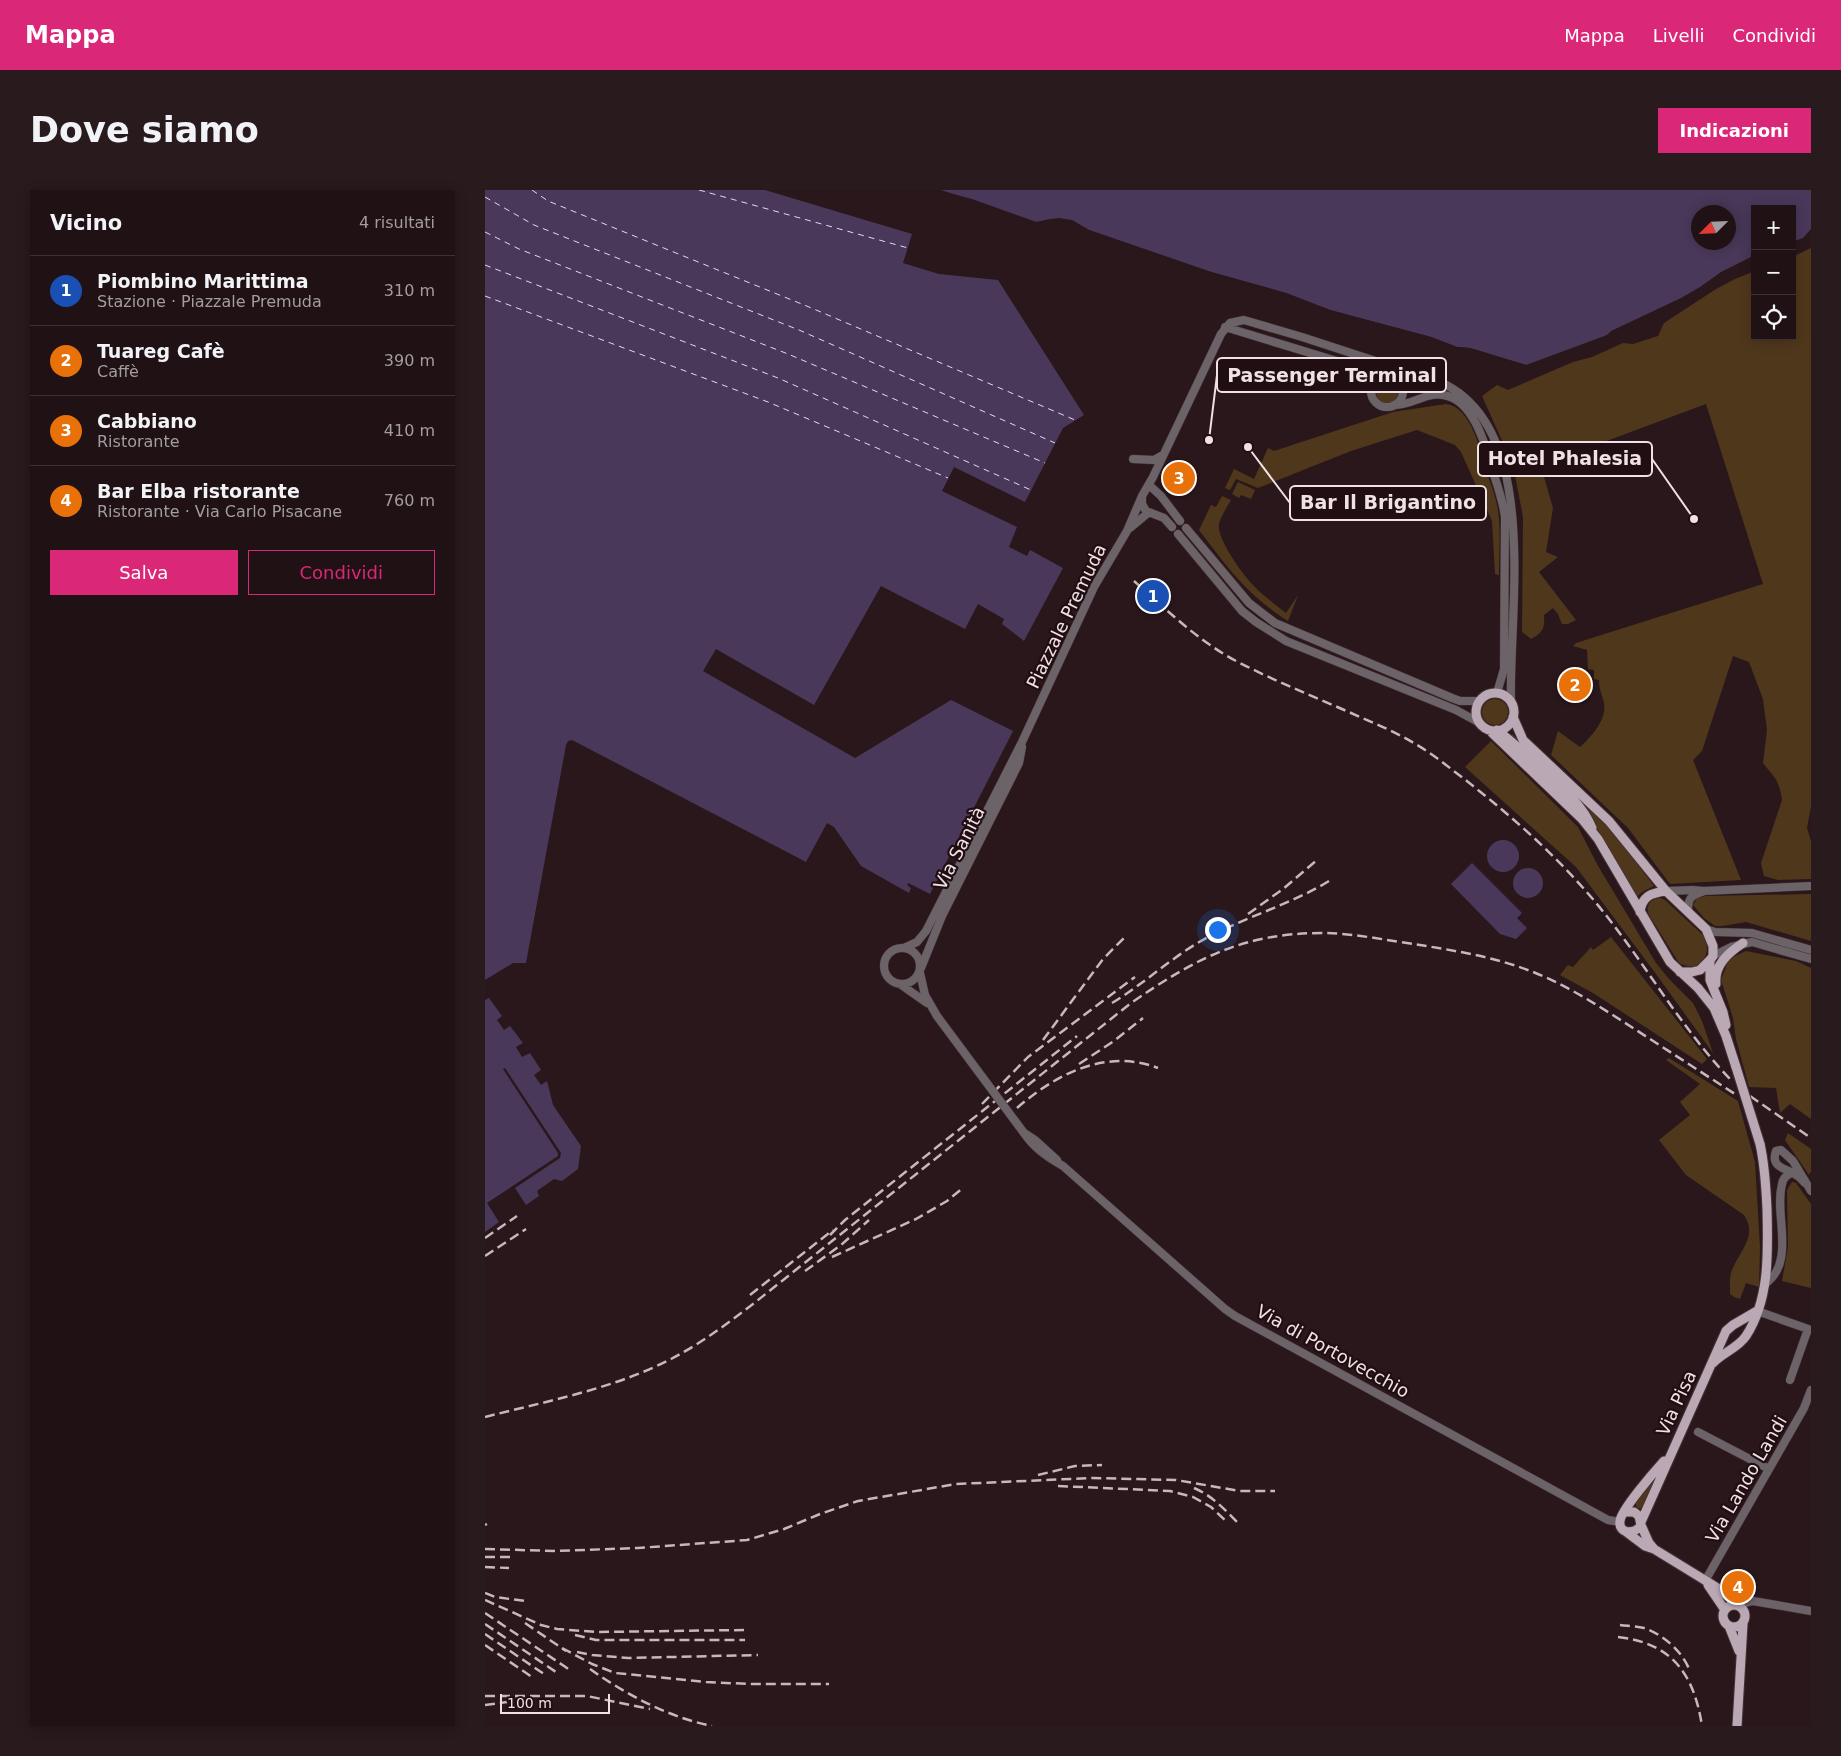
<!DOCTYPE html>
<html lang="it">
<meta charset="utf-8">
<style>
:root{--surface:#201114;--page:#281a1d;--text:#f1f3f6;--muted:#a29da0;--line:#3d3134;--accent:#db2777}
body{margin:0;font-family:"DejaVu Sans",sans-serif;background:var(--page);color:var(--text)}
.controls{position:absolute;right:15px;top:15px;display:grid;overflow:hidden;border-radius:0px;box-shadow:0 2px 12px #0003}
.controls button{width:45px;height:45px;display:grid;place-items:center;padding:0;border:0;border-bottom:1px solid var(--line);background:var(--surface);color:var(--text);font:25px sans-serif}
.compass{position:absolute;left:1206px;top:15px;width:45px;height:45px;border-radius:50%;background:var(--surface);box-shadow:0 2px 12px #0003;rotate:246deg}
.scale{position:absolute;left:15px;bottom:12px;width:110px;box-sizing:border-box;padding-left:5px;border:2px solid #f0e2e4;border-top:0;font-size:14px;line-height:18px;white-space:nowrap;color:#f0e2e4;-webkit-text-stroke:4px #200e12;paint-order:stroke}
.you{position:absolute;left:732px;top:739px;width:18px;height:18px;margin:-12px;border:4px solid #fff;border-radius:50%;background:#1a73e8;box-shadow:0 0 0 8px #1a73e833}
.badge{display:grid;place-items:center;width:32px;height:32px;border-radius:50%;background:var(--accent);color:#fff;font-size:16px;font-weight:700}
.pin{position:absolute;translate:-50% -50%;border:2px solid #fff;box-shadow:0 1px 5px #0006}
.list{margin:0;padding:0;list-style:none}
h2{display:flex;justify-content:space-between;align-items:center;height:65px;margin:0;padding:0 20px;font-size:21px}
h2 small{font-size:16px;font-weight:400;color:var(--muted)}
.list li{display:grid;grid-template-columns:32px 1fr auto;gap:15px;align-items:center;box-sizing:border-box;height:70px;padding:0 20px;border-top:1px solid var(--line)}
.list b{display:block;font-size:19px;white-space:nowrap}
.list p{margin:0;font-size:16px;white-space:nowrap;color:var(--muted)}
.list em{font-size:16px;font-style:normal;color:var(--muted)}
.actions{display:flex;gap:10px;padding:15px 20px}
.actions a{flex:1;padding:11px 0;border:1px solid var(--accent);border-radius:0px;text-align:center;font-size:18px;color:var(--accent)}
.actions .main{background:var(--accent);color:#fff}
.icon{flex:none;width:28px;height:28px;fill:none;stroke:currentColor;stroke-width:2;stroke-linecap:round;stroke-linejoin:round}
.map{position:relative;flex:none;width:1326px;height:1536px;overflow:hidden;border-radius:0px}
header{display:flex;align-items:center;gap:30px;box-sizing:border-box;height:70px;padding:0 25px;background:var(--accent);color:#fff}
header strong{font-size:24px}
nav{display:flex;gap:28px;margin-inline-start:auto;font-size:18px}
.intro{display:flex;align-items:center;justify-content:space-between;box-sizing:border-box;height:120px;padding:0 30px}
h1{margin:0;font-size:35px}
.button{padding:12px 22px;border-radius:0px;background:var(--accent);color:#fff;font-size:18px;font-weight:700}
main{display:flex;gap:30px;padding:0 30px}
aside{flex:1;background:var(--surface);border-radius:0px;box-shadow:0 2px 12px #0003}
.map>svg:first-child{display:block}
.green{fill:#4f371c}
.water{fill:#493859;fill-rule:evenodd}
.pier{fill:#2a171b}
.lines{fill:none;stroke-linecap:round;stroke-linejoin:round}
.ferry{stroke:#e8d6fb;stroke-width:1;stroke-dasharray:6 5;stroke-linecap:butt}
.minor-casing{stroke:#463337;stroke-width:9}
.major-casing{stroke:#463337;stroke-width:11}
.minor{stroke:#6b6368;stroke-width:8}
.major{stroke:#baa9b5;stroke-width:9}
.rail{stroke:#c7b8bb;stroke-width:2.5;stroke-dasharray:10 5;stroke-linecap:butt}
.minor-bridge-casing{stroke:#463337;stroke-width:9;stroke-linecap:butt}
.major-bridge-casing{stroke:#463337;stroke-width:11;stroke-linecap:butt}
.minor-bridge{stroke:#6b6368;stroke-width:8}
.major-bridge{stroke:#baa9b5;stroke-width:9}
.labels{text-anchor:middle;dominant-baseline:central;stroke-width:4.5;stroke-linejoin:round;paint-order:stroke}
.street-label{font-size:18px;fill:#f0e2e4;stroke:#200e12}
.leader{fill:none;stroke:#f0e2e4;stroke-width:2}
.callout-dot{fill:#f0e2e4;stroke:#200e12;stroke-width:2}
.callout{fill:#200e12;stroke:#f0e2e4;stroke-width:2}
.callout-label{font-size:19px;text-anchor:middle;font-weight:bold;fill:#f0e2e4}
</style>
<header>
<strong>Mappa</strong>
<nav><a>Mappa</a><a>Livelli</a><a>Condividi</a></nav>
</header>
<div class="intro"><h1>Dove siamo</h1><a class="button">Indicazioni</a></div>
<main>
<aside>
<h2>Vicino<small>4 risultati</small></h2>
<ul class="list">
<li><span class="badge" style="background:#1a4fb4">1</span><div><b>Piombino Marittima</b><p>Stazione · Piazzale Premuda</p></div><em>310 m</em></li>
<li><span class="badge" style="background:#e8710a">2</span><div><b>Tuareg Cafè</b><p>Caffè</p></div><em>390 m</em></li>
<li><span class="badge" style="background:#e8710a">3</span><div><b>Cabbiano</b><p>Ristorante</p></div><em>410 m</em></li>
<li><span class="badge" style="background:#e8710a">4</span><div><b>Bar Elba ristorante</b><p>Ristorante · Via Carlo Pisacane</p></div><em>760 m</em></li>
</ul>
<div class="actions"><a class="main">Salva</a><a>Condividi</a></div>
</aside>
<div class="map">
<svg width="1326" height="1536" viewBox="0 0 1326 1536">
<rect width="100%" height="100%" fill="#2a171b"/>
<!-- green -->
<path class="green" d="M1326,58v559l-4,21 4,13v38l-33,1 -14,-4 -3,-13 21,-63c-3,-20 -7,-22 -19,-37l4,-33 -4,-31 -14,-37 -16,-6 -31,95 -9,9 48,120 -71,4 -42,-56 -77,-73 7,-24 22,16c11,-10 27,-27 24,-44 -2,-9 -5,-13 -5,-23l-5,-1v-9l-6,-1 -1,-19 -14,-4 3,-3 187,-59 -57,-180 -113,42 -53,17 13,45 -7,44 12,5 -19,15 37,48 -8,4h-6l-4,-10 -5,-6 -9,7c1,13 -1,18 -13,24l-9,-7 1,-115 -10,-52 -31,-69 15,-11 11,5 65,-28 19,-5 31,-14 10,1 25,-8 6,-13 52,-34 19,-10 20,-8v65h37v-79z
M891 202a11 11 0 1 1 22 0a11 11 0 1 1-22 0Z
M961,214c26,3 35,49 41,69 4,12 9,24 11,37 3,21 1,43 1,65l-4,-1 -3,-53 -31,-69 -6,-7 -38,-15 -66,21 -93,37 -22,-9 -6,11 -5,-2 9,-19 20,10 14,-31 6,3 119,-39z
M753,292l17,8 -4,9 -10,-4 -2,3 -7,-4z
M737,306l9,4c-4,7 -10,16 -12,24 -3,14 24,51 34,61 10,11 22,19 33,28l12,-18 -10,26c-41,-26 -60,-53 -89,-91l12,-25 5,2z
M997 522a13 13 0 1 1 26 0a13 13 0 1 1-26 0Z
M1027,544l100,97 42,55 -12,6 -6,6 -50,-89 -75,-72z
M1006,551l87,86 19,37 59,99 13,16 24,24 9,18 11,32 -57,-79 -80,-107 -111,-100z
M1326,704v47l-65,-19 -24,4h-7l-11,-8 -11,-13 4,-7 9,-2z
M1175,708l5,2 39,36c9,19 -4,38 -25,27l-30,-48c-4,-9 1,-16 11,-17z
M1126,747l96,122 -5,5 -109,-71 -33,-18 8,-10 5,2 18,-20 2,3z
M1261,761l50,10 15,7v151l-21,-15 -10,9 -4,-25 -27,-1 -13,-48 -3,-21 -12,-38 8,-21z
M1184,868l69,43 17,61 5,85 -1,40 -13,-4 -6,16 -6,-2 -4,-3c0,-8 -1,-17 2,-24 8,-20 26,-34 12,-55l-58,-40 -27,-35 31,-25 -10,-13 20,-18 -34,-24z
M1303,943l23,16v22l-2,4 -24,-35z
M1307,992l4,1 15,21v84l-29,-7 6,-34 -1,-57z
M1174,1283l-15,36 -7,-1 -2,-6z"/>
<!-- water -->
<path class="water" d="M0,0h280l147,44 -9,29 36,11 59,6 86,135 -21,13 -38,74 -71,-35 -12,24 75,36 -8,20 18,9 3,-6 33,18 -39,73 -22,-17 2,-5 -26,-15 -13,25 -84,-43 -67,119 -98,-56 -13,22 152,87 96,-58 62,31 -83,163 -22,-11 -1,2 4,3 -2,5 -48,-27 -27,-39 -7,-4 -21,39 -234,-122 -4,1 -2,4 -40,218h-13l-28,17z
M456,0h870v39l-8,9 -11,4v-33h-37v46l-34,17 -21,15 -19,11 -70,33 -4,4 -81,30 -56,-17 -13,-1 -26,-10 -101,-27 -44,-17 -75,-21 -122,-42c-12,-7 -23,-12 -38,-11 -5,0 -10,3 -15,3zM1214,22h30v30h-30z
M1002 666a16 16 0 1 1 32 0a16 16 0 1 1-32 0Z
M987,673l50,50 -5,5 10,10 -11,11 -16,-5 -49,-50z
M1028 693a15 15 0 1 1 30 0a15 15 0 1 1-30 0Z
M4,808l13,18 -5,4 7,10 6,-4 13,17 -7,4 6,10 8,-4 11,17 -7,5 7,10 6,-4 6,24 28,41 -3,23 -16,12 -8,-2 -17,12 2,5 -13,9 -11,-17 45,-30 1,-5 -56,-85 -2,1 55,84v3l-71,47 12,19 -14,10v-232z"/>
<!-- pier -->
<path class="pier" d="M453,0l34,9 64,23 23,-4 13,2 17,10 122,42 75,21 44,17 101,27 26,10 13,1 56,17 -2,2 -54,-17 -13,-1 -27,-9 -100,-28 -45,-16 -75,-22 -121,-42 -18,-9 -12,-3 -24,4 -95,-32z"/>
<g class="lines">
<!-- ferry -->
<path class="ferry" d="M47,0l16,11 261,106 266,113
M214,0l209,58
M0,7l49,28 265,105 256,113
M0,42l34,17 269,105 257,109
M0,75l293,113 253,112
M0,106l283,106 180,76"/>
<!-- minor casing -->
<g class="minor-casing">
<path id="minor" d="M740,137l128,39 14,12 4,10
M886 201a16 16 0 1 1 32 0a16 16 0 1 1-32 0Z
M913,188l24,8h23
M909,215c17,1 31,-13 49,-10 31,4 43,52 50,77 5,15 10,29 12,45l-1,152 -7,24
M648,269l21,1 9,-5
M664,295l12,11 19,25
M657,308v6l4,7 18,7 8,9
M645,338l18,-15
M701,338l63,75 26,20 177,75 8,3h19
M693,344l64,77 14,11 30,19 170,69 22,12
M1181,701l27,-1 10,1 108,-5
M1203,721c0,-12 2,-15 14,-19
M1221,739l9,3 37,1 59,17
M399 776a18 18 0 1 1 36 0a18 18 0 1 1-36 0Z
M419,758l13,-6 9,-11 96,-189 72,-155 33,-56 15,-35 11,-19 68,-143 9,-11 14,-3 58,17 138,45c103,45 68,231 71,321
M1228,766l18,-9 21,-5 59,17
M436,778l21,-52 77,-153 3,-16
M435,783l5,22 12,21
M415,794l27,19
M539,943c10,15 23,24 39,33l162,143 10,7 373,204 12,2
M541,944l9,6 22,20
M1320,993c-3,-3 -5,-6 -9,-8 -10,-7 -26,-7 -20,-24l5,-1 12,11 18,30
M1280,1094c9,-7 14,-14 16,-26 5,-24 -5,-50 1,-74 1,-6 4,-9 10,-11
M1272,1121l54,19
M1305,1190l18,-51
M1213,1242l71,37
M1220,1391l99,-173 7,-18
M1253,1415l15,-4 58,10"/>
</g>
<!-- major casing -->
<g class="major-casing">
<path id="major" d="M991 522a19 19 0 1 1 38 0a19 19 0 1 1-38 0Z
M1028,527l10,23 86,81 57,70 40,38 7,17v10l-3,4 -10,10 -8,2h-12
M1004,540l93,89 16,20 72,123 28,26 16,20 12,28 10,31
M1012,540c17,13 32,27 47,42 19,17 38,32 48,56
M1155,722c2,-16 11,-19 26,-21
M1225,770v20l13,32 3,13
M1231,794c-2,-19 12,-31 27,-41
M1228,1173c9,-10 25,-15 33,-27 24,-37 22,-84 21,-127 -1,-22 -2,-43 -7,-65
M1140,1322h9l5,4 2,9c-6,10 -23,9 -21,-4 1,-11 35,-50 44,-60
M1156,1332l85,-191 7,-6 24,-14
M1156,1335l8,18 5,6
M1140,1341l20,15 9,3 62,38 22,18
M1223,1395l17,25
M1238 1426a11 11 0 1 1 22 0a11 11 0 1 1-22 0Z
M1244,1436l10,25
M1252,1536l6,-102"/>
</g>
<!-- minor -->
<use href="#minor" class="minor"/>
<!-- major -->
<use href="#major" class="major"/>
<!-- rail -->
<path class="rail" d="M649,391c33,29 66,62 106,82 39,20 80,36 120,54 31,13 60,27 86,48 58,44 114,92 159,149 43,54 77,115 125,165
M763,724l35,-25 34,-29
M627,813c35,-21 65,-51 102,-69 38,-19 79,-31 115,-53
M558,850l60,-81 22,-22
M594,874l35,-23 29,-23
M1265,906l61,42
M497,914l46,-47 107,-80
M532,918c39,-34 89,-60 141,-40
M345,1045l15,-15 232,-184
M0,1048l32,-22
M0,1066l41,-27
M347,1067l84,-38 31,-18 17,-14
M320,1081l36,-26 28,-25
M265,1105l83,-65
M0,1227c62,-16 128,-28 186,-58 29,-15 56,-35 82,-55l378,-301c64,-44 111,-70 192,-70 30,0 67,8 97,12 43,7 85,14 125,32 31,14 60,33 88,51 34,22 68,44 102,66
M553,1285l37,-9 27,-1
M573,1296l112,5 23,6 18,10 17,16
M709,1298c19,8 32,23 46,37
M0,1335l2,-1
M0,1359l70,2 83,-3 109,-8 37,-11 36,-15 38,-13 98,-17 136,-6 84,2 64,11h35
M0,1367h27
M0,1377l24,1
M0,1403l10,4 30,4
M0,1410l56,25 16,4 40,3 147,-2
M0,1423l85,57
M40,1433l41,28
M0,1434l71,48
M1135,1435c7,1 16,1 24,3 20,7 38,23 46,43
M0,1444l59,40
M90,1445l21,5h149
M1133,1447c54,6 76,37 84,89
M0,1455l47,32
M77,1458l30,16 23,9 91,9 44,2h79
M92,1462l15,3 36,3 130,-3
M105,1479c37,26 78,48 122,57
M0,1506h102l63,13
M0,1515l22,-3"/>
<!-- minor-bridge casing -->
<g class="minor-bridge-casing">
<path id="minor-bridge" d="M452,826l87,117"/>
</g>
<!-- major-bridge casing -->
<g class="major-bridge-casing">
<path id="major-bridge" d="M1251,877l24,77"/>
</g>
<!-- minor-bridge -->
<use href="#minor-bridge" class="minor-bridge"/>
<!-- major-bridge -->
<use href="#major-bridge" class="major-bridge"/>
</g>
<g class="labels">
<!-- street labels -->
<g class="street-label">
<text transform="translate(581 426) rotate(-64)">Piazzale Premuda</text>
<text transform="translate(474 658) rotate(-63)">Via Sanità</text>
<text transform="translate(848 1161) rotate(29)">Via di Portovecchio</text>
<text transform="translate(1191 1213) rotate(-65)">Via Pisa</text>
<text transform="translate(1261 1289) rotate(-60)">Via Lando Landi</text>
</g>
</g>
<!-- callouts -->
<path class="leader" d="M724 250L732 185M1209 329L1167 269M763 257L805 313"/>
<g class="callout-dot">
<circle cx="724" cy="250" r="5"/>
<circle cx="1209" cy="329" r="5"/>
<circle cx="763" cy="257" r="5"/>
</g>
<g class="callout">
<rect x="732" y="168" width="229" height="34" rx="5"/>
<rect x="993" y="252" width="174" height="34" rx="5"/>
<rect x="805" y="296" width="196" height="34" rx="5"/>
</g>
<g class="callout-label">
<text x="847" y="192">Passenger Terminal</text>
<text x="1080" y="275">Hotel Phalesia</text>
<text x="903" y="319">Bar Il Brigantino</text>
</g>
</svg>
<div class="controls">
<button>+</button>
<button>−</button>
<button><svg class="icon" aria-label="locate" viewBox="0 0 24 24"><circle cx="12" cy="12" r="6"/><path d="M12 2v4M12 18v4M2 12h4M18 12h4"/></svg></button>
</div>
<svg class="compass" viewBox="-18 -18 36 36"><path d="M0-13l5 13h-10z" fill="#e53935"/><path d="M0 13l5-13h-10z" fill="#a29da0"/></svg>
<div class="scale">100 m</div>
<div class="you"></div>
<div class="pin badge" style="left:668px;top:406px;background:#1a4fb4">1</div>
<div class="pin badge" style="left:1090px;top:495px;background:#e8710a">2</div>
<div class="pin badge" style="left:694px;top:288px;background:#e8710a">3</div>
<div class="pin badge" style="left:1253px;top:1397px;background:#e8710a">4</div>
</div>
</main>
